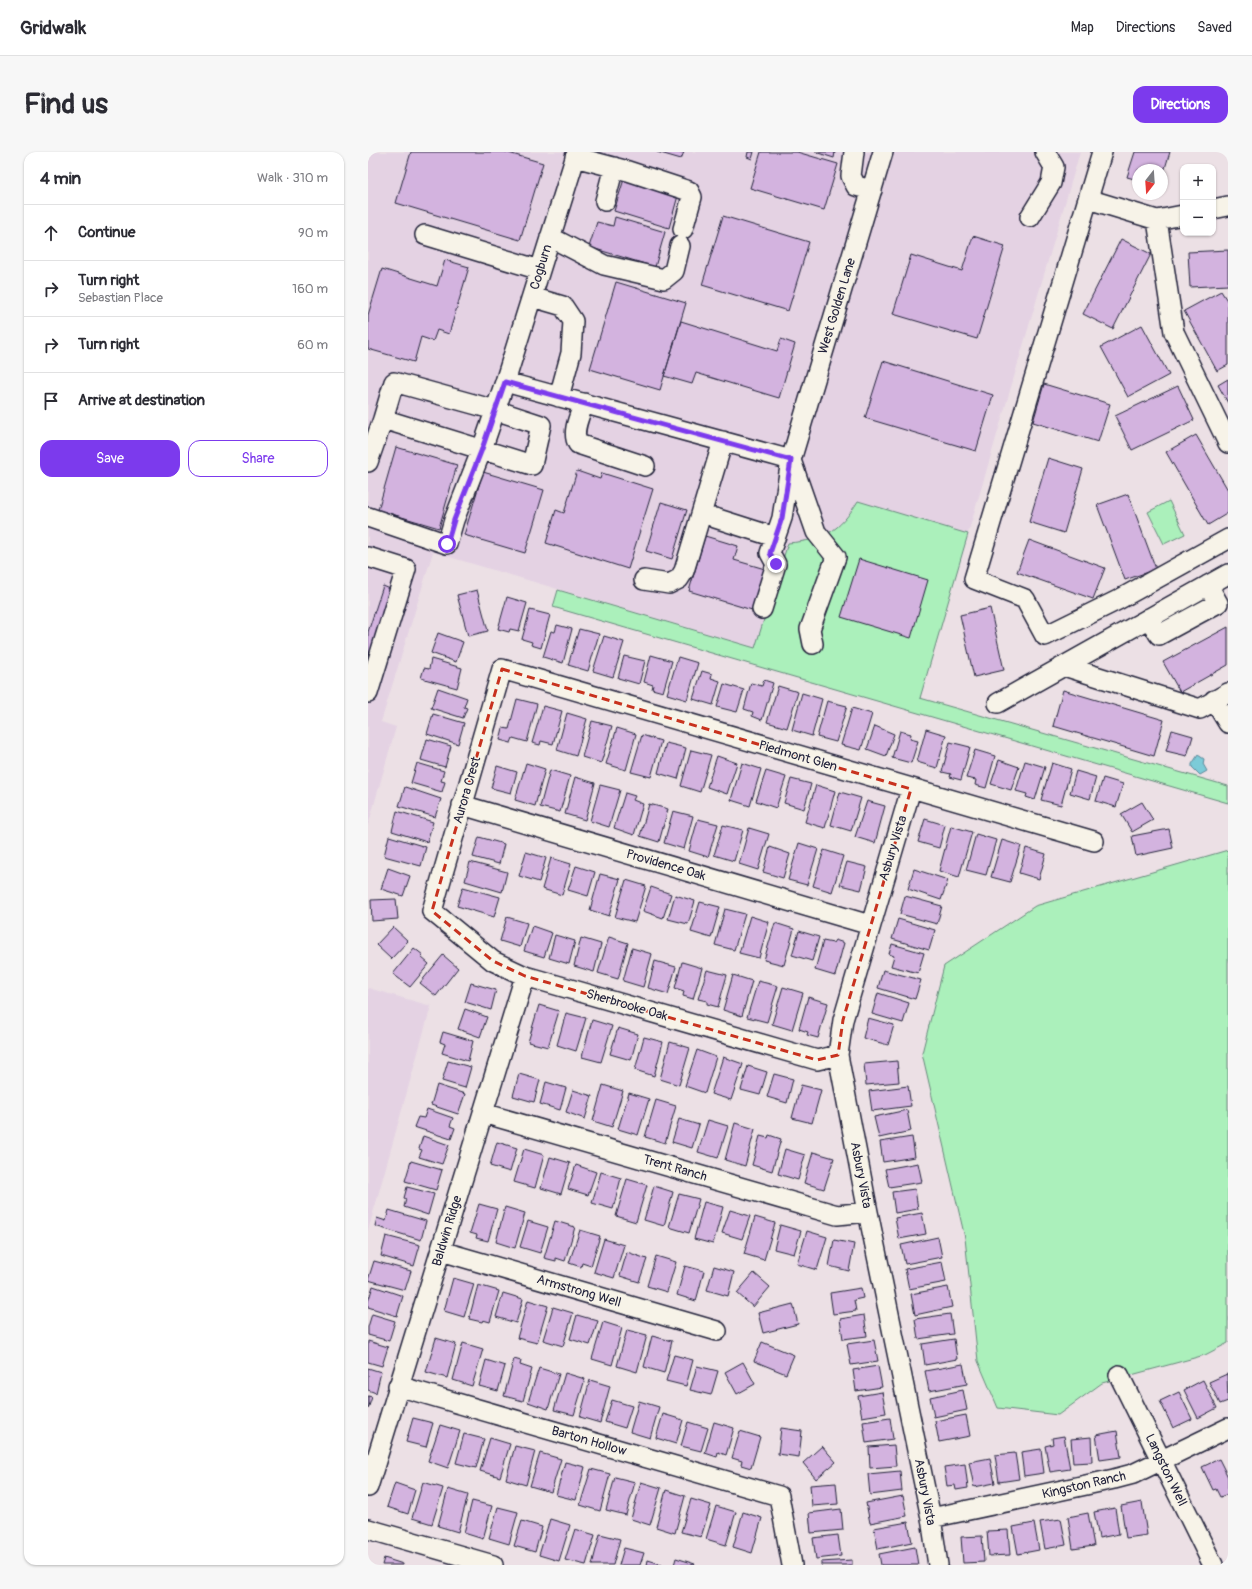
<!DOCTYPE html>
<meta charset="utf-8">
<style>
:root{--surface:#fff;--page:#f7f7f7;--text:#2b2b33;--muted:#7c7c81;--line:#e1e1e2;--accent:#7c3aed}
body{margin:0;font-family:Pangolin,sans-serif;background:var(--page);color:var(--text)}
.controls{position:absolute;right:12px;top:12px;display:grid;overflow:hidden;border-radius:8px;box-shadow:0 1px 3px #0004}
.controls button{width:36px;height:36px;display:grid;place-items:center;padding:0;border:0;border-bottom:1px solid var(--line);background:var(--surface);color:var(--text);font:20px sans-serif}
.compass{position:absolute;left:764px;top:12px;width:36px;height:36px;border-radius:50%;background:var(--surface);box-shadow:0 1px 3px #0004;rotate:197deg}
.stop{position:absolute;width:12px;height:12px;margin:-9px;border:3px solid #7c3aed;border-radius:50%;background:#fff}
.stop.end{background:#7c3aed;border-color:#fff;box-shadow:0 1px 4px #0008}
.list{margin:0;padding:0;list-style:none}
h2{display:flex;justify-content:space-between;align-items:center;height:52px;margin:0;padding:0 16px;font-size:17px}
h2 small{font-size:13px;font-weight:400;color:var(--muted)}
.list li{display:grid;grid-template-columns:26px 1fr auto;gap:12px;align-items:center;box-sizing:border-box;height:56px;padding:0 16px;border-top:1px solid var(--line)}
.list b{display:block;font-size:15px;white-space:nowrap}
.list p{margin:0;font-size:13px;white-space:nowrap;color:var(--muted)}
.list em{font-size:13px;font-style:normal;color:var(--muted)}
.actions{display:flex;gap:8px;padding:12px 16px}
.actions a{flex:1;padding:9px 0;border:1px solid var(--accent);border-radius:12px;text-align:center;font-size:14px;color:var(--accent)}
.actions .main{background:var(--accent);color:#fff}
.icon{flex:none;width:22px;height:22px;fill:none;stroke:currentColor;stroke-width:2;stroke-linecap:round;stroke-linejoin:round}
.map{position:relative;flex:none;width:860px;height:1413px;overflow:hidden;border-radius:12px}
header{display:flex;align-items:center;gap:24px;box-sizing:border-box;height:56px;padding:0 20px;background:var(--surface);border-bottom:1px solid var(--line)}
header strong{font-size:19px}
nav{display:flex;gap:22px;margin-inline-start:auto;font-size:14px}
.intro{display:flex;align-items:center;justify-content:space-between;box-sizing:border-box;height:96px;padding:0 24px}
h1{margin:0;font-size:28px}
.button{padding:10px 18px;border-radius:12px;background:var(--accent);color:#fff;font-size:14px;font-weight:700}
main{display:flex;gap:24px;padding:0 24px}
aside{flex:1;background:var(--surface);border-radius:12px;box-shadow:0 1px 3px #0004}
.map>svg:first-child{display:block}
.built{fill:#e4d2e3}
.green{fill:#abf0bb;stroke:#66897b}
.water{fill:#7ccbd8;stroke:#588799}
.building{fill:#d3b3df;stroke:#22223b}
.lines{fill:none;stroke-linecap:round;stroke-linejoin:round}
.minor-casing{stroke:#22223b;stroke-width:22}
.minor{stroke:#f7f3e8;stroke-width:19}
.route{stroke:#7c3aed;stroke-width:5}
.marked{fill:none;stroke:#c8321e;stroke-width:3;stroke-dasharray:8 5;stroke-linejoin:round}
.labels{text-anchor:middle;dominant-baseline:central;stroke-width:3;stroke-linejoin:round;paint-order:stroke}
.street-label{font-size:13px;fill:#22223b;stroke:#f7f3e8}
</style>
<header>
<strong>Gridwalk</strong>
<nav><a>Map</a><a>Directions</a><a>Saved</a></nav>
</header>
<div class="intro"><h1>Find us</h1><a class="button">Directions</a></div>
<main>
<aside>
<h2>4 min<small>Walk · 310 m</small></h2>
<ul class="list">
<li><svg class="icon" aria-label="ahead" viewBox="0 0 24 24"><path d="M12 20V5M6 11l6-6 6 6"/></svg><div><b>Continue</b></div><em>90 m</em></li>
<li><svg class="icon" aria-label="right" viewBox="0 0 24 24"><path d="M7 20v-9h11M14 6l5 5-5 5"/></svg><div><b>Turn right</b><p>Sebastian Place</p></div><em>160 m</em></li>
<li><svg class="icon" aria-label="right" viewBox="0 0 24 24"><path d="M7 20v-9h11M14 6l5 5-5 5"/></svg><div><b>Turn right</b></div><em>60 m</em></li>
<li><svg class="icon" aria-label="arrive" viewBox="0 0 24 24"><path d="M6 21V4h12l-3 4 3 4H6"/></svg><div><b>Arrive at destination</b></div></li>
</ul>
<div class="actions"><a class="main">Save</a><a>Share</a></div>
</aside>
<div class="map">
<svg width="860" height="1413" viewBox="0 0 860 1413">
<rect width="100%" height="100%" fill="#ece0e5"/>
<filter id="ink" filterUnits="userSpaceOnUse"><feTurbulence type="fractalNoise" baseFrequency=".025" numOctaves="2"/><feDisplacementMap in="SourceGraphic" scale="8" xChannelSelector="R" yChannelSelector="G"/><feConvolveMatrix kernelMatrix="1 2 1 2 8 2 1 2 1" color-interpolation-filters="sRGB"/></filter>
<g filter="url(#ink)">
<!-- built -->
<path class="built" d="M0,0h712l-160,545 -487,-145 -52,170 15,5 -28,99z
M0,836l63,18 -63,225z"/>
<!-- green -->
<path class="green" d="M490,349l110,33 -48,164 308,88v17l-675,-196 5,-17 197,58 33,-105c36,-3 51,-11 70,-42z
M801,349l16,33 -21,10 -16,-32z
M860,698v493l-23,12 -103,28 -44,32 -60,-7 -20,-47 -13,-123 -43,-185 22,-87 91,-60z"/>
<!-- water -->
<path class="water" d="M830,603l6,4 -1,5 4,7 -7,4 -8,-8v-3z"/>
<!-- building -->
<path class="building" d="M43,0h94l38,11 -23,77 -124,-37z
M289,0h27l-3,7z
M380,0h6l-2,7 -5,-2z
M393,0h36l41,12 -14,46 -74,-22z
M447,0h20l-1,6z
M767,0h35l-8,26v-8h-24v10l-11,-3z
M257,24l54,16 -10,36 -55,-17z
M355,64l86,26 -21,69 -86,-26z
M247,65l50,15 -10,35 -66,-20 8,-25 16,4z
M605,84l32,10 -28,93 -84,-25 18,-59 51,16z
M753,87l30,15 -38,75 -30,-15z
M860,98v35l-38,2 -2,-35z
M77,108l24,7 -20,67 -12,-4 -4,11 -12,-4 -7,25 -46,-13v-34l14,-46 55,17z
M248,130l70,21 -26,87 -70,-21z
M853,139l7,11v63l-11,6 -33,-60z
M313,169l96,30 4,-12 14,5 -16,54 -83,-25 -4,11 -28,-8z
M774,173l27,50 -41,22 -27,-50z
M515,209l110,34 -17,56 -111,-33z
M860,227v24l-10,-18z
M676,232l66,20 -12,38 -65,-20z
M810,234l16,34 -62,30 -17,-34z
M828,283l32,55v23l-20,12 -42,-73z
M28,295l61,18 -18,63 -61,-18z
M680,306l35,11 -19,64 -35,-11z
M209,319l23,8 2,-6 51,16 -25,80 -82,-26 10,-33 8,3z
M115,320l61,18 -19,63 -61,-18z
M760,342l28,75 -31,11 -28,-75z
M293,350l26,8 -15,49 -26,-8z
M337,384l33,10 -4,14 31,9 -13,41 -63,-19z
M661,388l76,28 -12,31 -76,-27z
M491,407l69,21 -17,58 -70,-21z
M15,434l12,5 -27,73v-32z
M109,438l11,41 -20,5 -11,-41z
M139,445l20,6 -8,28 -9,-2 -1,3 -11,-3z
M622,456l14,62 -30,7 -14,-62z
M162,458l20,5 -9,33 -10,-3 1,-3 -10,-3z
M189,473l15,4 -9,34 -20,-6 8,-26 4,1z
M860,475v38l-48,27 -17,-30z
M211,477l20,5 -11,37 -20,-6z
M70,481l25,9 -7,20 -25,-9z
M236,484l20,6 -11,35 -20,-6z
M283,503l21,6 -9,31 -11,-3 1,-4 -9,-3z
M256,504l21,5 -6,23 -21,-6z
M310,505l20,6 -11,37 -20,-6z
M63,507l31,9 -5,20 -36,-10 3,-10 5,1z
M334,519l10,3 -1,4 9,3 -7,24 -20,-6z
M396,528l9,3 -11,37 -10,-4 1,-4 -9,-3 7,-26 11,3z
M356,532l20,6 -7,22 -20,-5z
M410,534l20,6 -11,36 -20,-6z
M70,536l29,10 -3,9 3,1 -4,10 -32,-10z
M695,538l101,30 -10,36 -101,-30z
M434,541l20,6 -10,37 -20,-6z
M149,547l20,5 -10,38 -14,-4 -2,5 -11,-3 3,-12 6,1z
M459,549l20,5 -11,36 -19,-5z
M175,554l19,5 -9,33 -12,-3 -1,4 -8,-2z
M484,556l20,6 -11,36 -20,-5z
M199,561l20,6 -11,37 -19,-6z
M65,562l31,9 -6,21 -31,-10z
M224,569l20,5 -11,37 -19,-6z
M507,574l19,8 -8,22 -19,-7z
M249,576l19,6 -10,36 -20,-6z
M558,577l20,6 -9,33 -20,-6z
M804,578l21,6 -6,20 -21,-5z
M532,579l11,3 -1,5 8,2 -7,22 -19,-5z
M274,583l19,6 -10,36 -20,-5z
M59,587l24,7 -6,21 -24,-7z
M582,590l20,5 -9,33 -11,-3 1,-3 -9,-2z
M298,591l20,5 -8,31 -20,-6z
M323,598l20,5 -11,37 -19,-6z
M607,598l20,6 -9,32 -11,-3 1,-5 -10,-2z
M349,604l20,7 -10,31 -20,-7z
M631,608l20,7 -8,23 -20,-6z
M657,609l20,6 -10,33 -9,-3 1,-3 -11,-3z
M49,611l27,8 -3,10 4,1 -3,10 -31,-9z
M158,611l19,6 -10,37 -20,-6z
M374,611l19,6 -11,37 -19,-6z
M684,611l19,6 -10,36 -20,-5z
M129,614l20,6 -6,21 -20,-5z
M182,618l20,6 -10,36 -20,-5z
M398,619l20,6 -10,31 -20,-7z
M708,619l20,6 -6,22 -20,-6z
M207,625l20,6 -10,37 -20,-6z
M735,626l20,6 -7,23 -20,-6z
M423,627l20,5 -7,25 -20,-6z
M232,633l20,5 -11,37 -19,-6z
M448,633l19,6 -10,37 -20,-6z
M37,635l36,12 -6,18 -36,-11z
M472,640l21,6 -10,33 -20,-6z
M257,641l10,3 -2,4 10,4 -9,31 -20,-7z
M499,649l18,5 -10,37 -20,-6z
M774,650l11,18 -21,12 -11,-18z
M281,652l19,5 -9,33 -19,-6z
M29,659l36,11 -6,20 -35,-11z
M305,659l20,5 -9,33 -20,-6z
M330,667l20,5 -10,33 -19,-6z
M557,667l20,6 -6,23 -21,-6z
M355,673l20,5 -9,31 -20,-6z
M583,674l21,6 -13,45 -20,-6z
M381,676l20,6 -11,36 -19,-6z
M801,677l4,19 -37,8 -4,-20z
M608,682l20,6 -10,35 -20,-5z
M21,684l37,11 -5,19 -37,-10z
M111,685l25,7 -5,20 -26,-7z
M634,688l19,6 -11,36 -19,-5z
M431,691l19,6 -11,36 -19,-5z
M402,695l20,7 -7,24 -20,-6z
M658,696l20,6 -7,25 -20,-6z
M456,698l19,6 -11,36 -19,-6z
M158,700l20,6 -7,24 -20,-6z
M183,706l20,6 -9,31 -20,-6z
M102,710l37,10 -5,20 -37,-11z
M479,710l20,5 -6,23 -21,-5z
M208,714l19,6 -7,24 -20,-6z
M20,716l22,8 -7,20 -22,-7z
M546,717l34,11 -7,20 -33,-11z
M232,722l20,5 -11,37 -19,-6z
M258,728l20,6 -11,36 -20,-5z
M95,735l37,10 -6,20 -37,-11z
M283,735l20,7 -8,24 -20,-7z
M307,743l20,6 -7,23 -20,-5z
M537,744l37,10 -5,18 -37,-10z
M28,747l2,20 -26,2 -1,-21z
M332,750l20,5 -9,31 -20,-6z
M357,757l20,5 -11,36 -19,-5z
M382,764l19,6 -10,36 -20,-5z
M139,765l20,6 -7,24 -20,-6z
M530,767l37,11 -6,20 -37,-11z
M407,771l19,6 -10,36 -20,-5z
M164,774l20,7 -8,24 -20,-6z
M25,775l15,14 -17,18 -15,-14z
M431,779l20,6 -7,24 -20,-6z
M187,783l20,6 -6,23 -20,-6z
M241,785l19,6 -10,36 -20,-6z
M213,786l20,6 -7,28 -20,-6z
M467,788l9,3 -9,33 -20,-6 8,-29 10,2z
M524,792l32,9 -6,20 -27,-7 3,-10 -5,-2z
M46,796l9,7 -2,2 8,7 -19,23 -17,-13z
M264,796l20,6 -9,33 -20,-6z
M75,803l15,13 -22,28 -16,-13z
M287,809l21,6 -8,27 -20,-6z
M314,810l20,6 -9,31 -10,-3 1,-5 -9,-3z
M339,818l20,5 -9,32 -11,-3v-3l-9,-2z
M515,818l38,10 -6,19 -37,-11z
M365,823l19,6 -10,35 -19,-6z
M390,829l20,5 -11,36 -20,-5z
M103,831l25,7 -5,20 -26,-8z
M415,835l20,6 -11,37 -20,-6z
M510,841l31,10 -6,20 -31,-9z
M440,845l20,6 -10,35 -11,-3 1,-3 -9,-3z
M171,853l20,6 -11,36 -20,-5z
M97,857l22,8 -7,20 -22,-8z
M198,861l20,5 -10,33 -19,-6z
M500,866l26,7 -6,20 -25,-7z
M224,868l20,6 -11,36 -19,-5z
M250,876l20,6 -7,26 -21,-6z
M75,880l30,9 -5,20 -26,-8 3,-9 -5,-2z
M276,885l19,5 -9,34 -19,-6z
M302,890l20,6 -11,37 -19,-6z
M329,898l19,7 -11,36 -20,-7z
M355,905l20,7 -12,36 -20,-6z
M80,909l23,6 -6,21 -23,-7z
M529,909l2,21 -33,3 -2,-21z
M380,914l19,6 -7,23 -19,-5z
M151,922l21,6 -6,22 -21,-6z
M406,922l19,5 -6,24 -20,-6z
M178,930l20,6 -6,22 -20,-6z
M69,933l28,9 -7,20 -27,-9z
M235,933l20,6 -11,36 -19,-6z
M433,933l20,5 -9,33 -20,-5z
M540,934l3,20 -39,5 -3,-20z
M205,938l19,6 -7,23 -19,-7z
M261,941l20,6 -11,36 -20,-6z
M288,948l20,6 -11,37 -20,-6z
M59,957l26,9 -3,8 5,2 -4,11 -37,-12 4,-10 6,1z
M539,958l4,21 -32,7 -5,-21z
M311,967l20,6 -7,23 -20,-6z
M340,968l20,6 -10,32 -20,-6z
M367,971l20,6 -10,37 -20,-6z
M401,983l12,4 -9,32 -20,-6 8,-29 8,2z
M55,984l26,9 -7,19 -23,-7 3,-7 -3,-1z
M544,985l3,20 -32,5 -3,-20z
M129,990l20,6 -7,24 -20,-6z
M156,997l20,6 -9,33 -21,-6z
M417,997l20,6 -7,25 -20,-6z
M445,1000l21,6 -10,31 -20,-6z
M182,1005l20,6 -9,31 -20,-6z
M43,1009l31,9 -6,20 -31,-9z
M550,1011l4,19 -33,5 -4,-18z
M208,1013l20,7 -8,23 -20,-6z
M233,1020l20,6 -8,31 -21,-6z
M259,1027l20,6 -11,37 -20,-6z
M286,1034l19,6 -9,34 -20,-6z
M39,1035l27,7 -6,21 -24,-8 2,-8 -2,-1z
M547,1037l3,20 -23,4 -3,-21z
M311,1042l20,5 -10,34 -20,-6z
M336,1050l19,5 -10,37 -19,-5z
M111,1052l18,5 -9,32 -12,-3 1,-3 -7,-2z
M137,1055l20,6 -10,35 -19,-6z
M21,1058l37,11 -5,19 -46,-14 2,-8 9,3z
M362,1058l20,6 -8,23 -20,-6z
M554,1061l4,21 -27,5 -4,-21z
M387,1065l20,6 -11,37 -20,-6z
M160,1069l20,6 -8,26 -20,-6z
M187,1069l20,6 -10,34 -9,-3v3l-12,-3z
M412,1073l21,6 -7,23 -20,-5z
M212,1078l20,6 -9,30 -9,-3 -1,4 -12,-4z
M439,1079l20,6 -10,33 -20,-6z
M18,1084l34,9 -6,21 -33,-10z
M570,1085l4,20 -37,7 -4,-19z
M236,1087l20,6 -10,33 -20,-6z
M466,1088l20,4 -5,27 -20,-5z
M259,1100l20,7 -8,23 -19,-6z
M288,1104l20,6 -9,30 -20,-6z
M6,1109l37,10 -6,19 -37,-10z
M574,1110l4,20 -37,7 -4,-20z
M317,1114l19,5 -8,30 -19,-6z
M346,1114l20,6 -6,24 -21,-6z
M386,1121l16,14 -17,20 -16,-14z
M85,1126l21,6 -10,33 -20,-6z
M110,1133l21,6 -9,31 -7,-2 -1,2 -13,-3z
M5,1134l30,10 -6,20 -29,-9v-5z
M580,1135l4,20 -37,8 -4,-21z
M493,1136l2,10 -9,2 2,11 -23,3 -3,-21z
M135,1141l20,6 -7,24 -20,-6z
M160,1148l20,6 -11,37 -20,-5z
M425,1152l5,20 -35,9 -5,-20z
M185,1155l20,6 -10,33 -20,-6z
M4,1162l23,7 -6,20 -21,-6v-8z
M582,1162l3,20 -35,5 -3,-20z
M209,1163l21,6 -8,24 -20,-6z
M496,1163l3,21 -24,3 -3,-20z
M235,1170l19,6 -10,37 -20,-6z
M259,1178l20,5 -10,37 -20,-6z
M284,1184l20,5 -8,32 -20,-6z
M68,1186l20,6 -9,34 -21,-6z
M586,1187l3,20 -32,6 -3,-21z
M506,1188l4,21 -27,4 -4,-21z
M0,1189l20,6 -6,19 -14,-4z
M394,1190l32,13 -8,19 -32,-13z
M95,1191l20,6 -11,37 -19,-6z
M306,1203l19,5 -7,26 -20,-5z
M146,1207l7,2 -1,4 12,4 -9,32 -19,-5z
M118,1208l19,6 -7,25 -19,-5z
M375,1210l12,22 -18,10 -12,-22z
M595,1212l4,20 -38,7 -4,-20z
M329,1214l21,5 -7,24 -21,-5z
M510,1214l4,21 -26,4 -3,-21z
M0,1216l13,4 -5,21 -8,-3z
M171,1216l20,6 -11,35 -20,-7z
M197,1221l20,6 -11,36 -20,-5z
M859,1222l1,27 -8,3 -11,-22z
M222,1228l20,6 -10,37 -20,-6z
M835,1228l14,28 -19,10 -14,-28z
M595,1238l4,20 -33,7 -4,-20z
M514,1240l4,21 -24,4 -4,-21z
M811,1240l13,27 -19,9 -13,-27z
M0,1244l4,1 -4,12z
M244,1248l20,6 -7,22 -20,-6z
M271,1249l20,6 -9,31 -20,-6z
M295,1262l20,6 -7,24 -20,-6z
M598,1263l4,21 -31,6 -4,-21z
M45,1266l20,5 -7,24 -20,-5z
M522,1266l3,21 -27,4 -3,-21z
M320,1270l20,6 -7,23 -20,-5z
M346,1270l20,6 -8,27 -8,-3 -1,5 -12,-4z
M72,1273l20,6 -12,37 -20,-7z
M413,1276l21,3 -3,26 -21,-3z
M372,1279l20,6 -9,31 -10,-3 1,-4 -10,-3z
M749,1279l4,26 -21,3 -4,-25z
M96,1282l20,5 -8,29 -20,-5z
M696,1284l6,33 -20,3 -5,-26 8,-2 -1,-6z
M723,1285l1,25 -19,1 -2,-24z
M122,1286l20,6 -10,33 -20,-6z
M526,1293l2,21 -26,2 -1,-21z
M147,1294l20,5 -9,34 -20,-6z
M454,1294l14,16 -20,17 -13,-16z
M673,1297l3,24 -20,3 -3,-24z
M172,1301l21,6 -10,33 -21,-6z
M647,1301l4,26 -20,3 -4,-27z
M622,1306l5,25 -21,4 -5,-25z
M851,1307l9,18v17l-8,3 -4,-8 -3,1 -11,-23z
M197,1310l20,5 -9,33 -20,-5z
M597,1312l3,24 -12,2 -1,-5 -8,1 -3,-19z
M223,1317l19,5 -10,37 -20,-6z
M532,1319l2,20 -32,4 -2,-21z
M247,1325l20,5 -9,33 -20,-5z
M55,1330l20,6 -11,36 -20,-6z
M273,1330l20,6 -11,37 -19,-6z
M27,1331l20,7 -7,24 -21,-7z
M468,1331l2,21 -26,2 -2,-21z
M80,1337l20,6 -10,37 -20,-6z
M298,1338l19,6 -10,37 -19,-6z
M535,1344l4,20 -37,7 -4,-20z
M323,1347l20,6 -10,32 -20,-5z
M104,1349l20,5 -9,33 -19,-6z
M774,1350l5,33 -21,3 -5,-32z
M348,1354l20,6 -10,33 -20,-6z
M130,1355l20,5 -9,32 -20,-6z
M747,1356l4,26 -20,4 -5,-26z
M473,1357l2,21 -32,3 -2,-20z
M375,1360l19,6 -10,35 -19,-6z
M720,1361l6,33 -21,3 -5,-32z
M182,1367l20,6 -11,36 -20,-6z
M693,1367l5,26 -21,4 -5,-27z
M154,1369l20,6 -7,25 -21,-6z
M540,1370l4,20 -34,7 -4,-21z
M666,1371l5,27 -21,4 -5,-27z
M207,1377l20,6 -9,30 -21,-5z
M640,1378l2,25 -21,1 -2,-25z
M232,1382l20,5 -7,26h-21z
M470,1383l3,21 -25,3 -3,-21z
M614,1384l2,26 -21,1 -2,-26z
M547,1395l3,18h-37l-2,-11z
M256,1396l20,5 -4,12h-21z
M16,1406l19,6v1h-21z
M308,1406l19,6v1h-21z
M280,1408l16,5h-17z
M484,1408v5h-31v-3z"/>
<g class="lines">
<!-- minor casing -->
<g class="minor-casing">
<path id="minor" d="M486,0l-3,24 5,10 16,4
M734,0l-128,427 51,20 20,37 73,-36 110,-61
M207,5l53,14 61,20 3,6 -9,32
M720,47l69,21 26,-5
M237,49l9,-34
M845,57l15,-3
M662,65l21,-34 3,-16 -9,-15
M789,68l17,112 54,111
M57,83l115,35
M182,85l54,28 60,14 10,-8 6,-25
M164,145l31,9 10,15 -2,32 -12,44
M137,230l286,78
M216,251c-4,12 -13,29 -6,41l67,22
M0,310l15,-43 149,46 9,-40 -46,-15 -101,-28 -11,37
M424,311l24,69 20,25 -26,72 3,15
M0,365l79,27 7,-24 28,-71 23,-67 72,-230
M347,366l60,19
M0,405l38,12 -38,124
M276,428l25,4 10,-5 5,-8 39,-130
M394,457l14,-45 -6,-11 12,-35 9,-58 92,-308
M781,466l10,17 59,-32 -10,-18
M696,514l136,43 28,-16
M846,548l14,23
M630,551l230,-129
M543,637l-68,231 -5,35 30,157 63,306 7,47
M94,653l408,120
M470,903l-21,5 -292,-84 -32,-15 -61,-50 70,-242 592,172
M115,961l354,102 31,-3
M73,1099l276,80
M751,1223l94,190
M30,1234l381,110 13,69
M0,1335l157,-511
M563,1366l183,-39 19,-5 95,-46
M0,1377l125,36"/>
</g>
<!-- minor -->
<use href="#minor" class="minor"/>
</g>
</g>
<g class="lines" filter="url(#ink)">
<!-- route -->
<path class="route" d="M79,392l7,-24 28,-71 23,-67 286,78 -9,58 -12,35 6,11"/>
</g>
<!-- marked area -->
<path class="marked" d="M134,517l409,120 -68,231 -5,35 -21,5 -292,-84 -32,-15 -61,-50z"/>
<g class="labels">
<!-- street labels -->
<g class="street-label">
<text transform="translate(173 115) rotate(-73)">Cogburn</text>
<text transform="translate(469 154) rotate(-73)">West Golden Lane</text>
<text transform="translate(430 604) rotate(16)">Piedmont Glen</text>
<text transform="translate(99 638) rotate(-74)">Aurora Crest</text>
<text transform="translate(525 696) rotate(-73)">Asbury Vista</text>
<text transform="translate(298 713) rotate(16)">Providence Oak</text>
<text transform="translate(259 853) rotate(16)">Sherbrooke Oak</text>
<text transform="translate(307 1016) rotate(16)">Trent Ranch</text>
<text transform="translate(493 1023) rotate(79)">Asbury Vista</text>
<text transform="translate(79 1079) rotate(-73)">Baldwin Ridge</text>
<text transform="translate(211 1139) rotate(16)">Armstrong Well</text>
<text transform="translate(221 1289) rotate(16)">Barton Hollow</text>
<text transform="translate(798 1318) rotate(64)">Langston Well</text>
<text transform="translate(716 1333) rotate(-13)">Kingston Ranch</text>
<text transform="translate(557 1340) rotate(79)">Asbury Vista</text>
</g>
</g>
</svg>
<div class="controls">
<button>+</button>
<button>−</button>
</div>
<svg class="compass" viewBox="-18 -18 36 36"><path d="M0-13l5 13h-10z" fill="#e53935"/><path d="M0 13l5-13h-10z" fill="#7c7c81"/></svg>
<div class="stop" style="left:79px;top:392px"></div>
<div class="stop end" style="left:408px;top:412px"></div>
</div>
</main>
